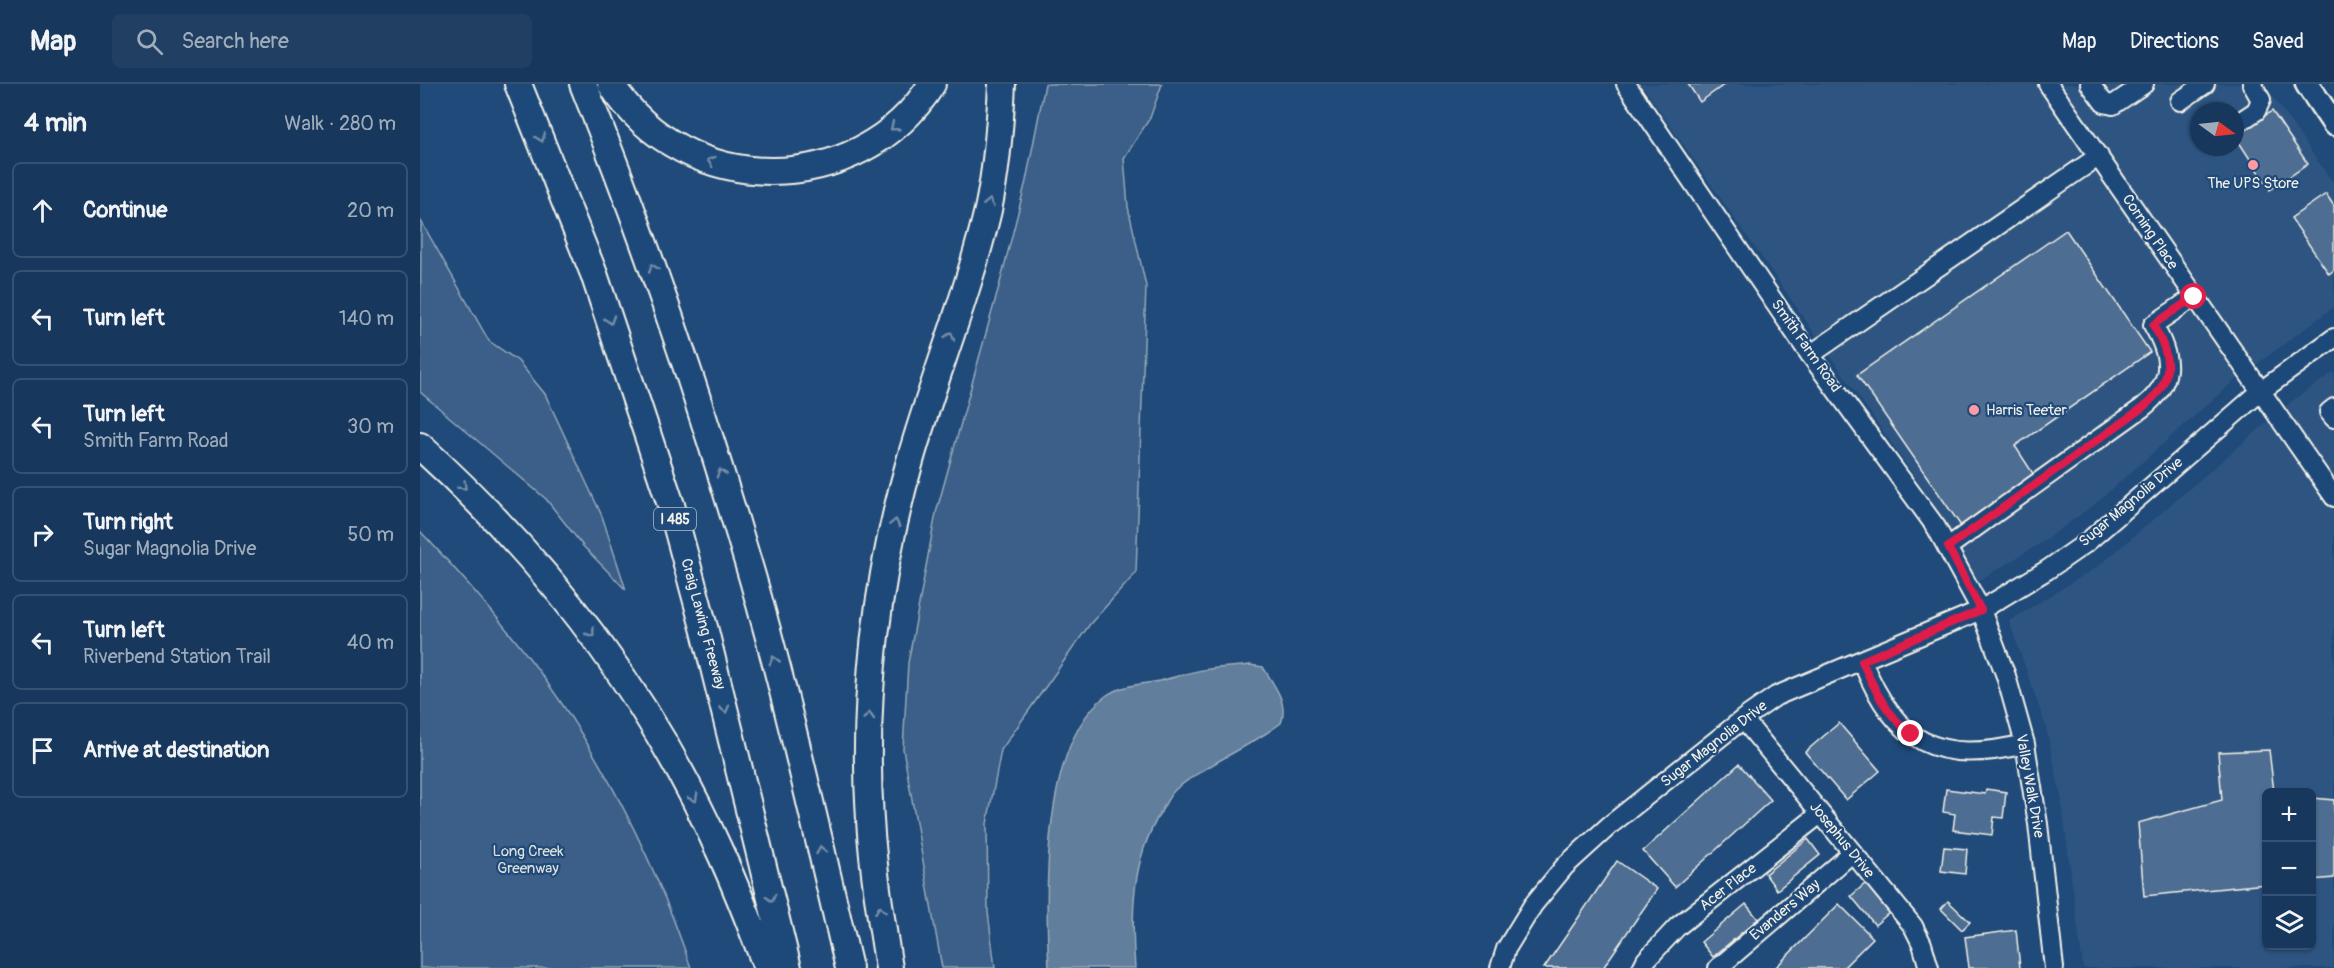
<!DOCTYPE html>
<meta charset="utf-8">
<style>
:root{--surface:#17385c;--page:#203f62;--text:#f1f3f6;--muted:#9eacbb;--line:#365272}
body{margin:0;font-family:Pangolin,sans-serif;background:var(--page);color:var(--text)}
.controls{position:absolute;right:18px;bottom:18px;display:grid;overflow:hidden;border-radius:9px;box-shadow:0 2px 4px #0004}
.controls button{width:54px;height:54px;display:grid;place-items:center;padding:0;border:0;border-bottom:2px solid var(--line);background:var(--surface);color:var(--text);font:30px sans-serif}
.compass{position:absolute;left:1770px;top:18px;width:54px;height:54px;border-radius:50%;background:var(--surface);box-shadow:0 2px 4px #0004;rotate:105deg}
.stop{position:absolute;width:18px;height:18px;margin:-14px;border:4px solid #e11d48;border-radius:50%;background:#fff}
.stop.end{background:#e11d48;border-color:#fff;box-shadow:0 2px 6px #0008}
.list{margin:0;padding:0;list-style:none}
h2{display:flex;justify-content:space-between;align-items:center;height:78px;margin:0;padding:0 24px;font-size:26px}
h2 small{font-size:20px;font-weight:400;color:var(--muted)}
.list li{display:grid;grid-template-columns:39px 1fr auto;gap:18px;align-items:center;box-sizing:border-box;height:96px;margin:0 12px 12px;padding:0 12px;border:2px solid var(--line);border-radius:9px}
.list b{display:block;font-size:22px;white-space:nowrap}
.list p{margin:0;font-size:20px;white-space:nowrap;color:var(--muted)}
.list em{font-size:20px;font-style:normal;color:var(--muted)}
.icon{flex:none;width:33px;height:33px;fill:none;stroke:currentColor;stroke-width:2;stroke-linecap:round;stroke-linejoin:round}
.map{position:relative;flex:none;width:1914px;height:884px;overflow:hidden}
header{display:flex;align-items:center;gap:36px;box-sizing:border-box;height:84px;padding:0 30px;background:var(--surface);border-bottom:2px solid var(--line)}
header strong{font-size:28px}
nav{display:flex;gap:33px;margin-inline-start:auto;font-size:21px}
.search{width:420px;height:54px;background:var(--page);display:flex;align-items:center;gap:15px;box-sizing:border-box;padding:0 21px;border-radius:9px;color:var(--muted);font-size:22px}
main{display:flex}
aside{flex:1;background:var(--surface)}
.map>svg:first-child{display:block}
.built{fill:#2d5581;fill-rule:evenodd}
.green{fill:#3a5f88;stroke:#97a8b8;stroke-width:1.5}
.water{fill:#627e9d;stroke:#9cacbb;stroke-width:1.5}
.building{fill:#4d6e92;stroke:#f4f1e8;stroke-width:1.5}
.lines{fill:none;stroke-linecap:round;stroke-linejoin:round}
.minor-casing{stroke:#f4f1e8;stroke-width:22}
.major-casing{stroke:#f4f1e8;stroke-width:27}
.highway-casing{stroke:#f4f1e8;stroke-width:30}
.minor{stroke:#1f4a7a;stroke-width:18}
.major{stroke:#1f4a7a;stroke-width:22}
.highway{stroke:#1f4a7a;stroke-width:26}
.oneway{stroke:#748da6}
.route{stroke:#e11d48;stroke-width:8}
.poi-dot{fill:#ff9aa2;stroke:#1f4a7a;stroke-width:2}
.labels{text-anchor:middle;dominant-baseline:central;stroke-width:4.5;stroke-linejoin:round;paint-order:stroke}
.shield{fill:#1f4a7a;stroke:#b4bfc7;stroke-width:1.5}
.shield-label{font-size:14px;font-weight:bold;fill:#f4f1e8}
.poi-label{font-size:15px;fill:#f4f1e8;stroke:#1f4a7a}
.street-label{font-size:15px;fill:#f4f1e8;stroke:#1f4a7a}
.park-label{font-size:15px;fill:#e1e2de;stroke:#1f4a7a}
</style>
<header>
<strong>Map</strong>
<div class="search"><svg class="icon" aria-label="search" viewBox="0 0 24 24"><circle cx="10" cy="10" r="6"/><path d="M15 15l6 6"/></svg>Search here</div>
<nav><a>Map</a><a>Directions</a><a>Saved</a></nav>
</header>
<main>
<aside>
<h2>4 min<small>Walk · 280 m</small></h2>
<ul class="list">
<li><svg class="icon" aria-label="ahead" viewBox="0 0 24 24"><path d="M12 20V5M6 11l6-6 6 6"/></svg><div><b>Continue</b></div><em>20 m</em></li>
<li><svg class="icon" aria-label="left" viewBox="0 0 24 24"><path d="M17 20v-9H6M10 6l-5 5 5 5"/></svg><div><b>Turn left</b></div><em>140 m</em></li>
<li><svg class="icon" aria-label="left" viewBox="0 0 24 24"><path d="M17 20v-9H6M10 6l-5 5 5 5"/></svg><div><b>Turn left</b><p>Smith Farm Road</p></div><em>30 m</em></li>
<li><svg class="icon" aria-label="right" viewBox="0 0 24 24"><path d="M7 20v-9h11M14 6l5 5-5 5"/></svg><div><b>Turn right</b><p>Sugar Magnolia Drive</p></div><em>50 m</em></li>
<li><svg class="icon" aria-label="left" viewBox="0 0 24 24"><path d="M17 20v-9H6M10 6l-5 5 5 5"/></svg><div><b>Turn left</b><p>Riverbend Station Trail</p></div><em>40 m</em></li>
<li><svg class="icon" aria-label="arrive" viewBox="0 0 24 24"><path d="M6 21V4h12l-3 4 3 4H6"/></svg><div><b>Arrive at destination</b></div></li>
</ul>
</aside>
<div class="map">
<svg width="1914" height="884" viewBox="0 0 1914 884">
<rect width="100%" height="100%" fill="#1f4a7a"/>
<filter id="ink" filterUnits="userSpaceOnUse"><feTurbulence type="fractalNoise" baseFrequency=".0167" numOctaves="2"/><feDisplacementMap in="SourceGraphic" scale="12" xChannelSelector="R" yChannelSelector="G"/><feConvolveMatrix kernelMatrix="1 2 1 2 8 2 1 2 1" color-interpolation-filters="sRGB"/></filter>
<g filter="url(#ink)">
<!-- built -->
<path class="built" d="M1221,0h623l70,100v123l-101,75 -138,122 -57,41 -60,36 -55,-92zM1779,27h36v36h-36z
M1914,288v596h-251l-22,-171 -15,-70 -37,-106 91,-56 192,-164zM1846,708h46v154h-46z"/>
<!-- green -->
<path class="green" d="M625,0h117l-12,34 -26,40 4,49 18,79 -10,287 -46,51 -89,126 -14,74 1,88 7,56h-53l-39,-219 5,-86 28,-150 65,-234 25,-98z
M1,137l68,120 29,20 27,33 57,122 24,74 -43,-44 -37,-47 -126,-107z
M0,447c30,32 60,65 87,99 81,98 143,217 184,338h-271z"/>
<!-- water -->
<path class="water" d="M830,581l13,2c10,17 26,35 18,56 -33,25 -73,40 -105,66 -7,6 -11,16 -15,23 -30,48 -30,102 -26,156h-86c-4,-73 -8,-226 58,-273 15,-10 36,-11 53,-14 16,-4 32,-10 49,-12 13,-2 27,-2 41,-4z"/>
<!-- building -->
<path class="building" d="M1268,0h37l-25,18z
M1852,27l36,53 -38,26 -35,-54z
M1906,110l8,12v64l-5,4 -38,-56z
M1646,146l84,122 -135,94 19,29 -73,51 -104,-151z
M1419,639l41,48 -34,29 -41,-48z
M1849,666l5,42h-8v92l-122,12 -6,-73 84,-23 -4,-48z
M1319,680l32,36 -96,87 -32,-36z
M1526,705l39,5 1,-5 20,3 -3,26 -9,-1 -2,18 -39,-5 2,-16 -12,-2z
M1892,714l22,2v78l-22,2z
M1388,755l12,16 -43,35 -12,-16z
M1524,763l23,2 -2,25 -24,-3z
M1197,777l40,28 -54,79h-59z
M1446,799l24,29 -15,13 -24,-29z
M1528,817l22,21 -8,8 -21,-21z
M1326,820l12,15 -45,38 -12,-15z
M1419,820l34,34 -30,30h-68z
M1596,846l4,38h-51l-4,-31z"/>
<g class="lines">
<!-- minor casing -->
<g class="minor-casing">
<path id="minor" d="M1206,0l180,265 130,178 45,83 25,66 19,68 13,80 16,144
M1628,0l286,413
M1670,0l14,19 9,2 31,-21
M1760,17l25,-17
M1815,41l21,-14 5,-11 -9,-16
M1390,271l289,-199
M1914,324l-5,4 5,6
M1528,463l194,-139c32,-25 31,-49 11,-83l41,-28
M1442,577c34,83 76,104 163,83
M1323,635l170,207 9,18 7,24
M1080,884l6,-19 27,-44 32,-39 45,-41 133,-106 33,-23 205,-86 66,-40 39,-27 29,-25 146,-127 73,-53
M1222,884l4,-8 32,-34 142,-112
M1298,884l134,-115"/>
</g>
<!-- major casing -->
<g class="major-casing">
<path id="major" d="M1887,0l27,40"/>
</g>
<!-- highway casing -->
<g class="highway-casing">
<path id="highway" d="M98,0l76,190 77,231 34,126 83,337
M163,0c65,161 120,325 169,492 37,129 66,261 97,392
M191,0c74,116 248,116 321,0
M0,362c126,114 229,248 299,404 18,38 33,78 48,118
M469,884c-8,-49 -16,-99 -19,-148 -8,-120 7,-244 40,-359 24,-84 58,-166 78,-251 9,-42 12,-84 14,-126"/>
</g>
<!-- minor -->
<use href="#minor" class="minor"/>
<!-- major -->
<use href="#major" class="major"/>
<!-- highway -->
<use href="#highway" class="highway"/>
</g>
<!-- one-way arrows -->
<defs><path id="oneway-chevron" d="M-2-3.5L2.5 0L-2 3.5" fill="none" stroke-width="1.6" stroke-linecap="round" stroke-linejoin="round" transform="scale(1.5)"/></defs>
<g class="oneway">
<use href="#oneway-chevron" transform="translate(474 43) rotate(141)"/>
<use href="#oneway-chevron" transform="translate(121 54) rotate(69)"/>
<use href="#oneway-chevron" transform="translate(291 77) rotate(-162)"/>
<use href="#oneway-chevron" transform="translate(569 119) rotate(-79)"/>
<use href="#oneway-chevron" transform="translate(233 184) rotate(-110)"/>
<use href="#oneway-chevron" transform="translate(190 236) rotate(72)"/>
<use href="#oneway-chevron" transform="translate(530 252) rotate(-72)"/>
<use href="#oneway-chevron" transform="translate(301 389) rotate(-107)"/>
<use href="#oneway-chevron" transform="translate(43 402) rotate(45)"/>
<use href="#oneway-chevron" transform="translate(475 439) rotate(-78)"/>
<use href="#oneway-chevron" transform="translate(171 549) rotate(53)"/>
<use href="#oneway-chevron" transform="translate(354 576) rotate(-105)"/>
<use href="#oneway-chevron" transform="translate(305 625) rotate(76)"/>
<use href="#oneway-chevron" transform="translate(449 632) rotate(-87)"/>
<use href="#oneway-chevron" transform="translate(274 714) rotate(62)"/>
<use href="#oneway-chevron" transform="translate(401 766) rotate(-103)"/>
<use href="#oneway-chevron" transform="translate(351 814) rotate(77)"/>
<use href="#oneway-chevron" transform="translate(460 826) rotate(-97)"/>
</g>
</g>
<g class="lines" filter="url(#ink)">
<!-- route -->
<path class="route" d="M1491,650c-25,-20 -37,-45 -49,-73l119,-51 -33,-63 194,-139c32,-25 31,-50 11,-83l41,-28"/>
</g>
<!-- markers -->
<g class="poi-dot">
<circle cx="1833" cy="81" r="6"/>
<circle cx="1554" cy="326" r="6"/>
</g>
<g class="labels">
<!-- shield labels -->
<rect class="shield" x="234" y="424" width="42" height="22" rx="4.5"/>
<g class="shield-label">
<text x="255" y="435">I 485</text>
</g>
<!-- poi labels -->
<g class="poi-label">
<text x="1833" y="99">The UPS Store</text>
<text x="1566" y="326" text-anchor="start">Harris Teeter</text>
</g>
<!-- street labels -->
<g class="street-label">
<text transform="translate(1730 148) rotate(56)">Corning Place</text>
<text transform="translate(1386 262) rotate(55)">Smith Farm Road</text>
<text transform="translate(1711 418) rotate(-40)">Sugar Magnolia Drive</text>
<text transform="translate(283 540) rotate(75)">Craig Lawing Freeway</text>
<text transform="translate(1294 660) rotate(-38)">Sugar Magnolia Drive</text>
<text transform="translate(1610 702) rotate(80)">Valley Walk Drive</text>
<text transform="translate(1422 756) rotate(51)">Josephus Drive</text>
<text transform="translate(1308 803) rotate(-38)">Acer Place</text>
<text transform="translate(1365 826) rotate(-40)">Evanders Way</text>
</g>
<!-- park labels -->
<g class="park-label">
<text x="108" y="767">Long Creek<tspan x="108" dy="17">Greenway</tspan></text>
</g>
</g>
</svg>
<div class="controls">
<button>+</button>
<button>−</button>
<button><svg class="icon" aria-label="layers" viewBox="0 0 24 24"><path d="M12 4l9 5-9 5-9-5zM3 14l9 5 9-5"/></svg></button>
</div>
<svg class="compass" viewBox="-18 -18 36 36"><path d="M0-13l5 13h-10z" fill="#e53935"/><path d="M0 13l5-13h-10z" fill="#9eacbb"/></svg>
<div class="stop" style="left:1774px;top:213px"></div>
<div class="stop end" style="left:1491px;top:650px"></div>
</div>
</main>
